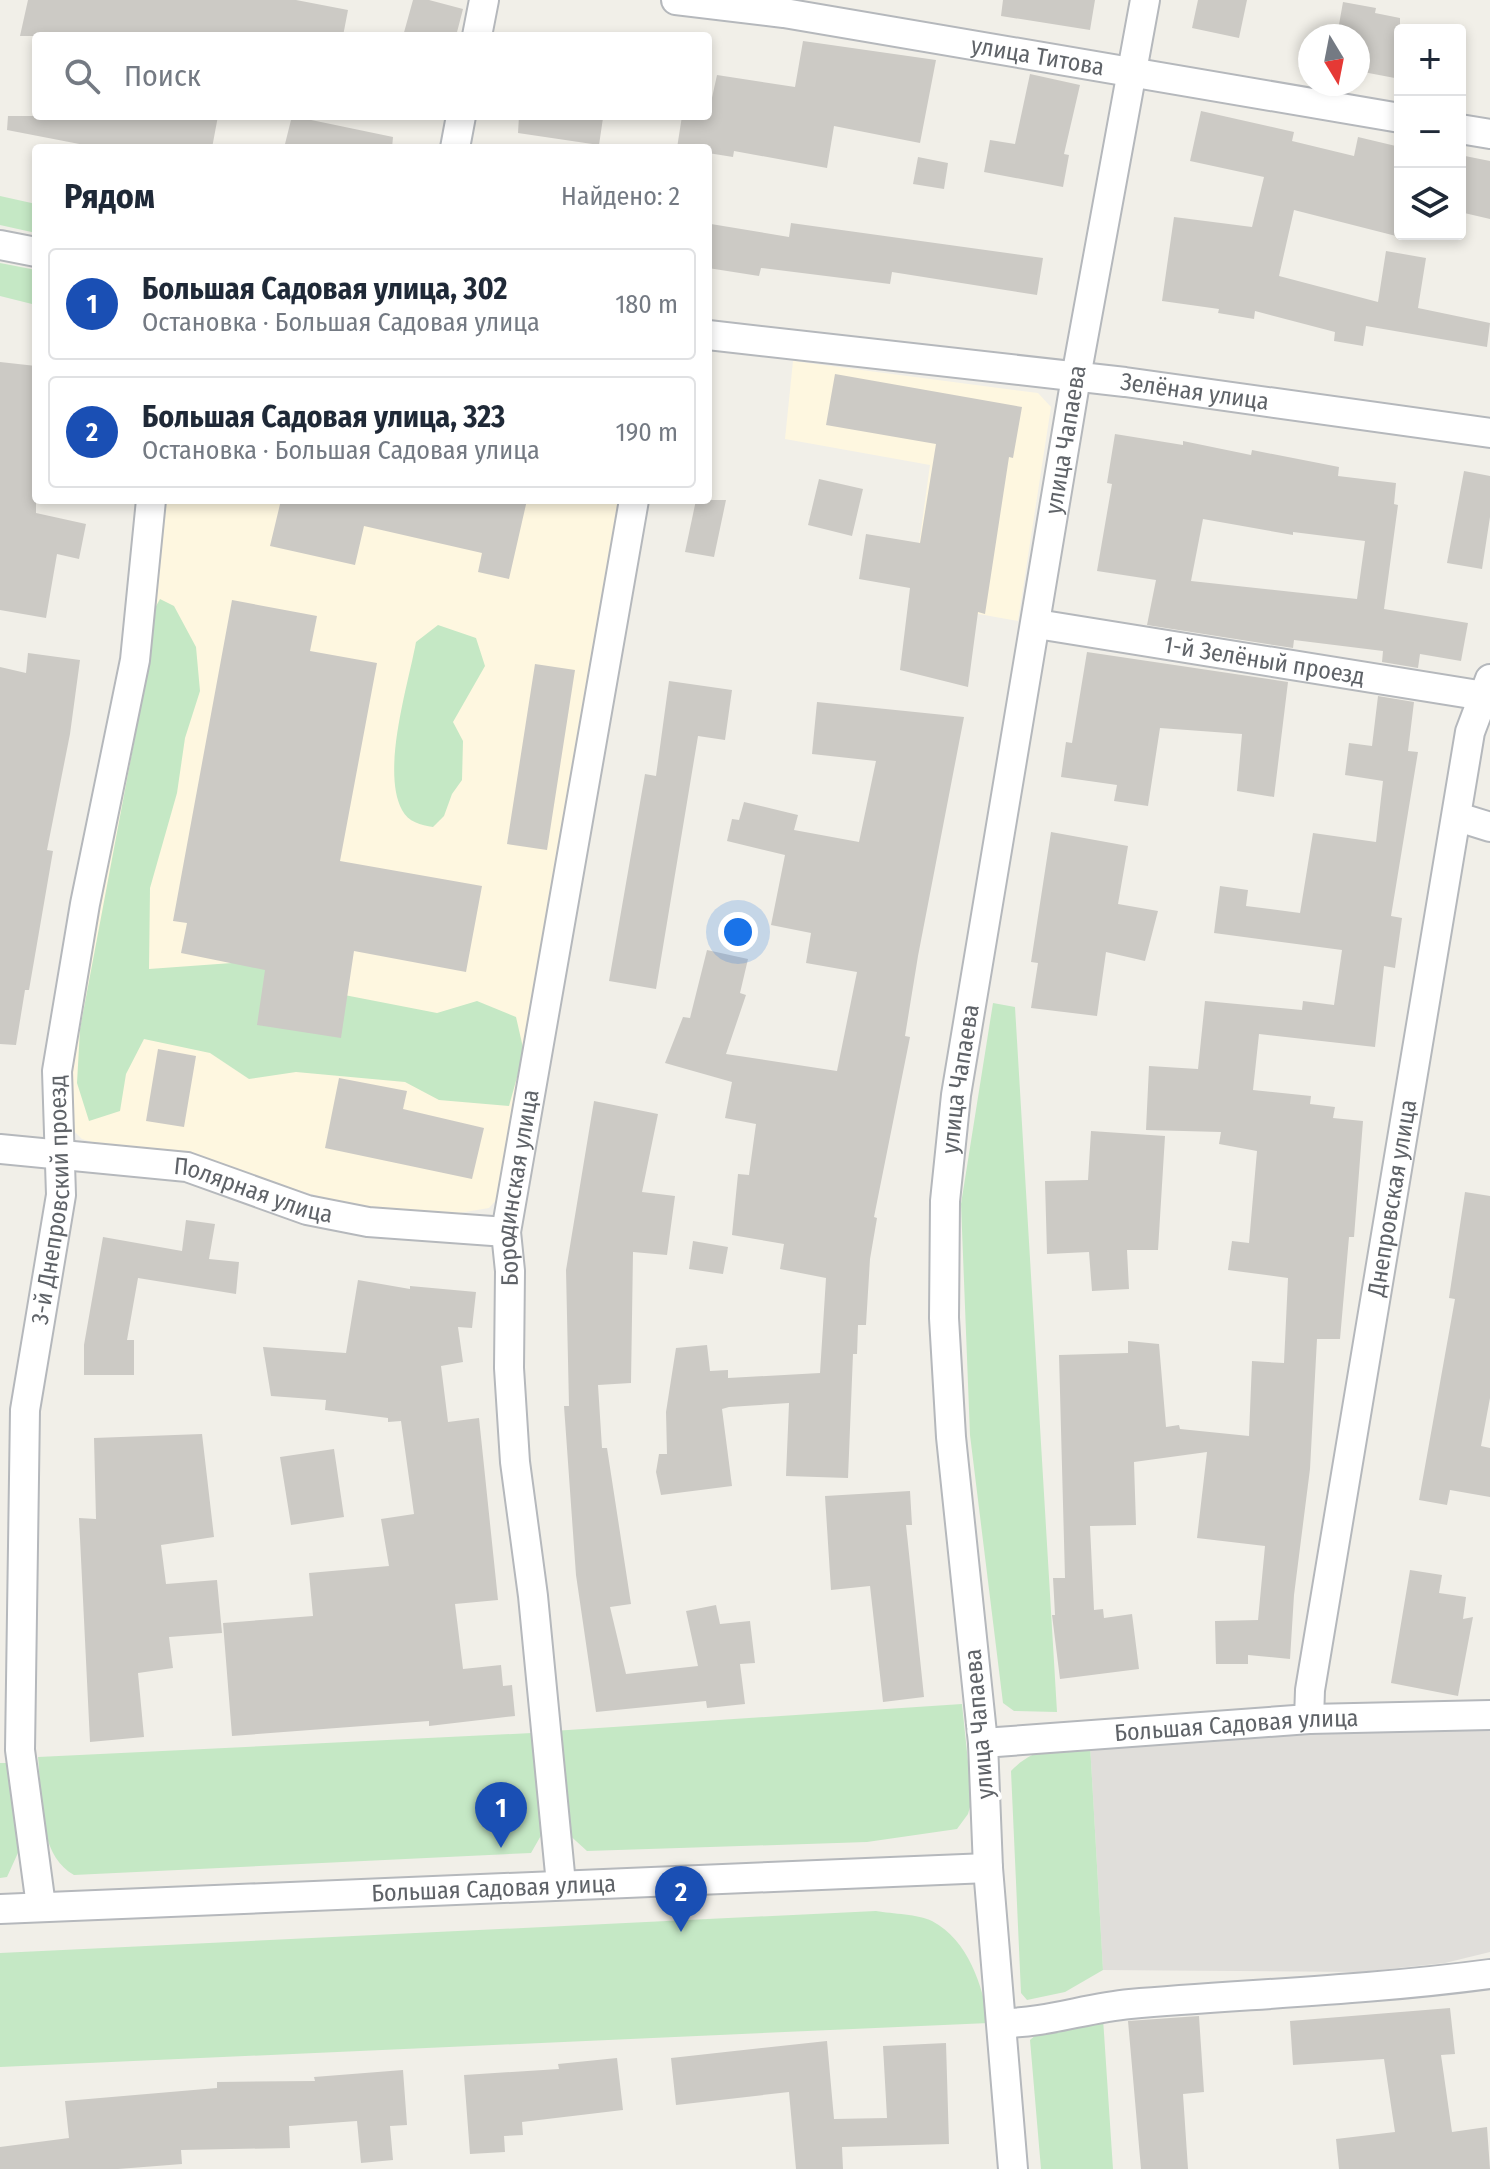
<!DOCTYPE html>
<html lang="ru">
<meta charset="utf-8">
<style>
:root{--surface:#fff;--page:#f2f2f3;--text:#1f2937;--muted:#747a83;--line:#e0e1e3;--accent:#2563eb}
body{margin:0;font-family:"Fira Sans Condensed",sans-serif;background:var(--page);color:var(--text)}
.controls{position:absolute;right:24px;top:24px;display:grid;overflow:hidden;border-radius:8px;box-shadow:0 4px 12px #0003}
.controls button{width:72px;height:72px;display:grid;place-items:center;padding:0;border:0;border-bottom:2px solid var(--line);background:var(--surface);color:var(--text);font:40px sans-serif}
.compass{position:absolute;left:1298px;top:24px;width:72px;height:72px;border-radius:50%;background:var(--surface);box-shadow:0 4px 12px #0003;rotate:170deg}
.you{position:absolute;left:738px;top:932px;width:28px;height:28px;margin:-20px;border:6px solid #fff;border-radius:50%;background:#1a73e8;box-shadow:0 0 0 12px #1a73e833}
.badge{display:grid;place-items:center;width:52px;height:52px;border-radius:50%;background:var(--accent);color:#fff;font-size:26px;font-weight:700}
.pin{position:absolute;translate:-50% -66px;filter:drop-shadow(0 2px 4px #0008)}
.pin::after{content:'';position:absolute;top:42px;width:28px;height:24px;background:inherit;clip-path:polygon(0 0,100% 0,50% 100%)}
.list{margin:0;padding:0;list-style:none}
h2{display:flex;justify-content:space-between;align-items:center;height:104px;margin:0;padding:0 32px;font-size:34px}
h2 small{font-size:26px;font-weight:400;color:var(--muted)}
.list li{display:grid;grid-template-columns:52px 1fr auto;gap:24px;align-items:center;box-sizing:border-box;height:112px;margin:0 16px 16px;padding:0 16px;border:2px solid var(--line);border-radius:8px}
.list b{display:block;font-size:30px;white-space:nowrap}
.list p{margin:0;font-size:26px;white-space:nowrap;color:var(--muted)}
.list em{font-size:26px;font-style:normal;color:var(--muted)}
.icon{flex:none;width:44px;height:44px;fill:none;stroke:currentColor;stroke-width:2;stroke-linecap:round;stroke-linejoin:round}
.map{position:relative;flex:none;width:1490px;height:2169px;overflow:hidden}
.search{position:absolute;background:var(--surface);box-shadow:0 4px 12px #0003;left:32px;top:32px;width:680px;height:88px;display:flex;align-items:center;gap:20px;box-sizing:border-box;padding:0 28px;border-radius:8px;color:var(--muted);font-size:30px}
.panel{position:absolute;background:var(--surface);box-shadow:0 4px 12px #0003;left:32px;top:144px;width:680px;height:360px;border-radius:8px}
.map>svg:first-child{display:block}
.commercial{fill:#fef7e0}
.industrial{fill:#e0deda}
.green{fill:#c5e8c5}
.building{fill:#cccac5;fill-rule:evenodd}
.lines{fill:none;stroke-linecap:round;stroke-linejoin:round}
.minor-casing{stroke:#b5b8bc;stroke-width:32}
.minor{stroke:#fff;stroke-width:28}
.labels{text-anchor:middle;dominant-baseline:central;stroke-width:7;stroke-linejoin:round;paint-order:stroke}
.street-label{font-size:24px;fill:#5f6368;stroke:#fff}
</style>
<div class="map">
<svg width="1490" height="2169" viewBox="0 0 1490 2169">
<rect width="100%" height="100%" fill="#f1efe8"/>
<!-- commercial -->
<path class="commercial" d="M793,361l245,32 13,14 -33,214 -107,-19 19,-137 -145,-26z
M162,500h461l-117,689 -17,19 -36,6 -85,-3 -177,-53 -99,-16 -10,-3 -11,-11 -3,-56z"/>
<!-- industrial -->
<path class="industrial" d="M1490,1724v228l-45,11 -85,9 -257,-2 -13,-226z"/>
<!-- green -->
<path class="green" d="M0,196l36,8v29l-36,-8z
M0,263l36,7v35l-36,-9z
M160,599l14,7 22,41 4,44 -15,47 -8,55 -27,95 -1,81 83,-6 19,-16 47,39 139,27 40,-12 39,16 8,35 -15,54 -70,-6 -34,-18 -109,-10 -47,7 -39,-26 -66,-14 -18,35 -6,37 -31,10 -12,-38 3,-54 70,-372 -6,-29z
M438,625l38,13 9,28 -32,56 10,19 -1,39 -10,14 -8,22 -11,11c-12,-2 -25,-5 -31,-17 -21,-40 6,-124 14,-168z
M993,1003l22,4 42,705 -43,-1 -11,-8 -33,-268 -9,-231z
M962,1704l10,96 -4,14 -11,15 -90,13 -280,9 -22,-20 -12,-100z
M532,1733l11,99 -12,21 -457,22c-37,-21 -32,-78 -36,-118z
M1090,1744l13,226 -38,22 -38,8 -6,-7 -10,-222c22,-23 48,-26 79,-27z
M0,1763h10l12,81 -15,33 -7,1z
M876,1911c17,3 42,3 56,10 37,20 50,64 57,102l-989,44v-114z
M1103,2018l10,151h-72l-11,-129 8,-7z"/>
<!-- building -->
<path class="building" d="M28,0h268l52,10 -5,26h-323z
M413,0h16l34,9 -7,27h-53z
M1003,0h92l-5,30 -89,-14z
M1198,0h49l-8,38 -47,-10z
M1343,2l33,6 -1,5 25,5v61l-42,-8v-35h-21z
M803,41l133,19 -16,83 -86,-17 -7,42 -93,-17 -1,6 -25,-4v-5h-31l5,-32h26l9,-41 78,12z
M1030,74l50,11 -16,69 5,1 -6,32 -79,-15 6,-32 25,4z
M1201,111l93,21 -2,9 62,15 4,-19 42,10v90l-106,-27 -15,66 99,26 8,-51 40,7 -8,50 72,15 -3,24 -121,-21 -3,20 -29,-5 1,-9 -80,-21 -1,8 -36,-6 1,-4 -57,-8 12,-84 78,10 12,-50 -74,-16z
M8,116h210l-6,32h-112l-93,-18z
M292,116l101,21 -1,11h-108z
M519,116l84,2 -4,27 -81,-12z
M1465,156l25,5v58l-30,-7v-30z
M918,157l30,6 -4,26 -31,-5z
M791,223l252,35 -6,37 -145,-23 -2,12 -129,-16 -2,8 -51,-8 3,-44 78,13z
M0,362l36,4v147l50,11 -7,35 -22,-5 -11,64 -46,-8z
M835,374l187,33 -9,51 -4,-1 -24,157 -7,-2 -10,75 -68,-17 10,-82 -51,-9 7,-45 54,9 16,-99 -110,-19z
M1115,434l68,11v-4l68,14 1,-5 87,17 -1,9 58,7 -2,21 4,1 -14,104 84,14 -7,38 -41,-7 -2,14 -36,-6 1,-11 -89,-11 -1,8 -146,-23 9,-45 -59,-9 15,-87 -5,-1zM1203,519l90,16v-3l72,9 -8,58 -166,-18z
M1464,471l26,5v41l-8,52 -35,-6z
M819,479l44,10 -11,47 -44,-11z
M281,500h246l-18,79 -31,-7 4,-19 -118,-27 -9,39 -85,-19z
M696,500h30l-12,57 -29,-5z
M232,600l85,16 -7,35 67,12 -37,198 142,25 -16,86 -112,-21 -13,87 -84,-13 8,-55 -84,-17 6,-30 -14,-2z
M1087,652l201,30 -14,115 -37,-6 5,-57 -82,-6 -12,78 -34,-5 3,-16 -56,-8 5,-35 6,1z
M28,653l52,7 -10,74 -23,116 6,1 -24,139h-4l-9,55 -16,-1v-377l26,6z
M535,664l40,6 -28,180 -40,-6z
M669,681l63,9 -7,50 -27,-4 -42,253 -47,-8 36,-207 11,2z
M1378,696l36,6 -6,49 10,1 -27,164 11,2 -7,50 -11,-2 -9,81 -116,-13 -6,56 58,6 -1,8 25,3 -2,11 30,3 -9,116h-5l-9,102h-23l-7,130 -16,126 -4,64 -42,-4v9h-32l-1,-43 43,-1 7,-74 -68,-8 10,-86 -73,10 2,63 -46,1 4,84 9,-1 1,9 28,-4 7,55 -79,10 -8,-64h3l-2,-37h12l-6,-223 69,-2v-12l31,3 7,83 13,-2 1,4 69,7 3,-75 32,2 4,-85 -60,-8 4,-29 17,2 8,-92 -38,-7 2,-12 -75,-2 3,-64 49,3 7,-68 97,9 1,-9 31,4 8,-55 -128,-17 6,-47 28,4 -2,16 54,7 13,-80 63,9 7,-61 -38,-6 4,-32 23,3z
M817,702l147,15 -46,239 -13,80 5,1 -36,180 3,1 -7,41 -4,66h-8l-1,29h-4l-5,124 -62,-2 3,-73 -60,4 -7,2 10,77 -71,9 -5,-23 3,-18h8l-1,-42 10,-64 31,-3 3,26 18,-1v8l92,-5 6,-95 -46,-9 4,-25 -52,-9 6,-61 11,1 7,-51 -31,-6 7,-36 -67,-19 18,-46 7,1 17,-68 41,9 -8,34 6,2 -20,59 111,17 20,-99 -51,-9 5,-30 -40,-8 14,-70 -58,-14 5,-22 7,1 5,-18 54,13 -4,15 65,12 17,-81 -64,-7z
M1051,832l77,14 -10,58 40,7 -13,50 -39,-9 -9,64 -66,-8 7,-45 -7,-1z
M158,1049l38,7 -12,71 -38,-6z
M339,1078l68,13 -4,18 81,19 -12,51 -147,-31z
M594,1101l64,13 -16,78 33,4 -8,59 -34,-3 -2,131 -33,2 4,63h5l24,156 -21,3 16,67 72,-8 -12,-55 30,-6 4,19 30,-3 5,42 -15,1 5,40 -38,4 -1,-7 -110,11 -20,-137 -12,-169h5l-3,-136z
M1091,1131l74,5 -7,114h-31l2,39 -37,2 -3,-39 -42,2 -2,-73 43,-1z
M1465,1192l25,4v202l-9,48 9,2v49l-40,-7 -3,15 -28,-5 36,-201 -6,-1z
M186,1220l29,4 -6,35 30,3 -3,32 -98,-16 -11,62h7v35h-50v-30l19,-108 79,14z
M693,1241l35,6 -5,27 -34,-5z
M358,1280l52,9v-3l66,6 -4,36 -14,-1 5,35 -22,4 7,56 31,-4 19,182 -43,4 8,65 38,-4 2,21 9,-1 3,31 -86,10v-5l-197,15 -9,-113 90,-7 -4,-43 80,-7 -8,-47 33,-5 -13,-93 -13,1v-4l-63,-8 1,-10 -55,-4 -8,-49 83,6z
M202,1434l12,103 -53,8 5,39 51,-4 5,53 -53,4 4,31 -35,5 6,64 -54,5 -11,-224 17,1 -2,-81z
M334,1449l10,68 -53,8 -11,-68z
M910,1491l2,34h-6l18,172 -41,5 -13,-116 -39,4 -6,-94z
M1410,1570l32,5 -3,18 27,4 -3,22 10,-2 -15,79 -67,-13z
M1450,2008l5,46 -14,1 11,77 35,-5 3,42h-151l-3,-30 59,-7 -11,-73 -91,6 -3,-44z
M1199,2016l5,76 -21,2 5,75h-47l-13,-148z
M827,2041l7,78 53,-1 -4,-72 63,-3 3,101 -107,3 1,22h-47l-7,-77 -113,13 -5,-47z
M617,2058l6,52 -101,12 1,13 -19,1 1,16 -35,2 -6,-79 95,-6 -1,-5z
M403,2070l4,55 -17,1 3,34 -32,3 -4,-42 -68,5 1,22 -109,2 1,14 -64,5h-118v-22l69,-9 -4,-37 152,-13v-6l98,-1 -1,-4z"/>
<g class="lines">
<!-- minor casing -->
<g class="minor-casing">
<g id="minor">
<path id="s1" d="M676,0l108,13 616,105"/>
<path d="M477,36l7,-36"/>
<path d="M1460,129l30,5"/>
<path d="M455,148l6,-32"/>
<path d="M0,245l36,7"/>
<path id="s2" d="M708,335l417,47 365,51"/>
<path id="s3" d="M1037,624l453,73"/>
<path d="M1458,817l32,10"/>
<path id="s4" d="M0,1149l187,18 120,43 61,12 138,10"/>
<path id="s5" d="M1309,1719l1,-29 160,-958 20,-53"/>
<path id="s6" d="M983,1743l326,-24 181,-4"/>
<path id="s7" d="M561,1884l-28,-288 -18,-134 -6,-94 1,-97 -4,-39 128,-732"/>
<path id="s8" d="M41,1906l-21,-156 5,-340 36,-215 -4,-124 28,-167 50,-244 16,-160"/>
<path id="s9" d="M0,1909l988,-41"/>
<path d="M1003,2023c44,0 83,-15 127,-19 120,-10 241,-14 360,-30"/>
<path id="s10" d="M1013,2169l-25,-301 -5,-125 -32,-306 -7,-119 1,-117 11,-106 120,-718 69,-377"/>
</g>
</g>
<!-- minor -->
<use href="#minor" class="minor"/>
</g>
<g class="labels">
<!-- street labels -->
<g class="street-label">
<text stroke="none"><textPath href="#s1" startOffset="366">улица Титова</textPath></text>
<text stroke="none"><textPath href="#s2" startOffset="490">Зелёная улица</textPath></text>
<text stroke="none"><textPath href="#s10" startOffset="1742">улица Чапаева</textPath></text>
<text stroke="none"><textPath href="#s3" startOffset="230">1-й Зелёный проезд</textPath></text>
<text stroke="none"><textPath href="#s10" startOffset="1094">улица Чапаева</textPath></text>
<text stroke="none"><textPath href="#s7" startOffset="700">Бородинская улица</textPath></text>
<text stroke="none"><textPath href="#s4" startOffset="258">Полярная улица</textPath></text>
<text stroke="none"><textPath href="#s5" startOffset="528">Днепровская улица</textPath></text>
<text stroke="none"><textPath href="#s8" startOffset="710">3-й Днепровский проезд</textPath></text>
<text transform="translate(979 1724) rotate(-95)">улица Чапаева</text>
<text stroke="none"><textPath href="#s6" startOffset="254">Большая Садовая улица</textPath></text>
<text stroke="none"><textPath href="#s9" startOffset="494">Большая Садовая улица</textPath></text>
</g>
</g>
</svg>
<div class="controls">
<button>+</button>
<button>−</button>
<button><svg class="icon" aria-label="layers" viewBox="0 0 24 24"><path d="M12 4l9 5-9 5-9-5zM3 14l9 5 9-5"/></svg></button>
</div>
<svg class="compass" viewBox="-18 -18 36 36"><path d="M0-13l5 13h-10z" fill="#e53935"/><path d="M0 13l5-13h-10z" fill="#747a83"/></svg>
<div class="you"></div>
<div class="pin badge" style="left:501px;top:1848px;background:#1a4fb4">1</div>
<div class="pin badge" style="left:681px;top:1932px;background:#1a4fb4">2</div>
<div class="search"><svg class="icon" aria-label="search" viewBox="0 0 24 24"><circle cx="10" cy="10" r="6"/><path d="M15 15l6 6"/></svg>Поиск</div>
<section class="panel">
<h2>Рядом<small>Найдено: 2</small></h2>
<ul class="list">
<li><span class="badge" style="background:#1a4fb4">1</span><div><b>Большая Садовая улица, 302</b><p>Остановка · Большая Садовая улица</p></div><em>180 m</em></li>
<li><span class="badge" style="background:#1a4fb4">2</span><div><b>Большая Садовая улица, 323</b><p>Остановка · Большая Садовая улица</p></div><em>190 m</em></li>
</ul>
</section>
</div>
